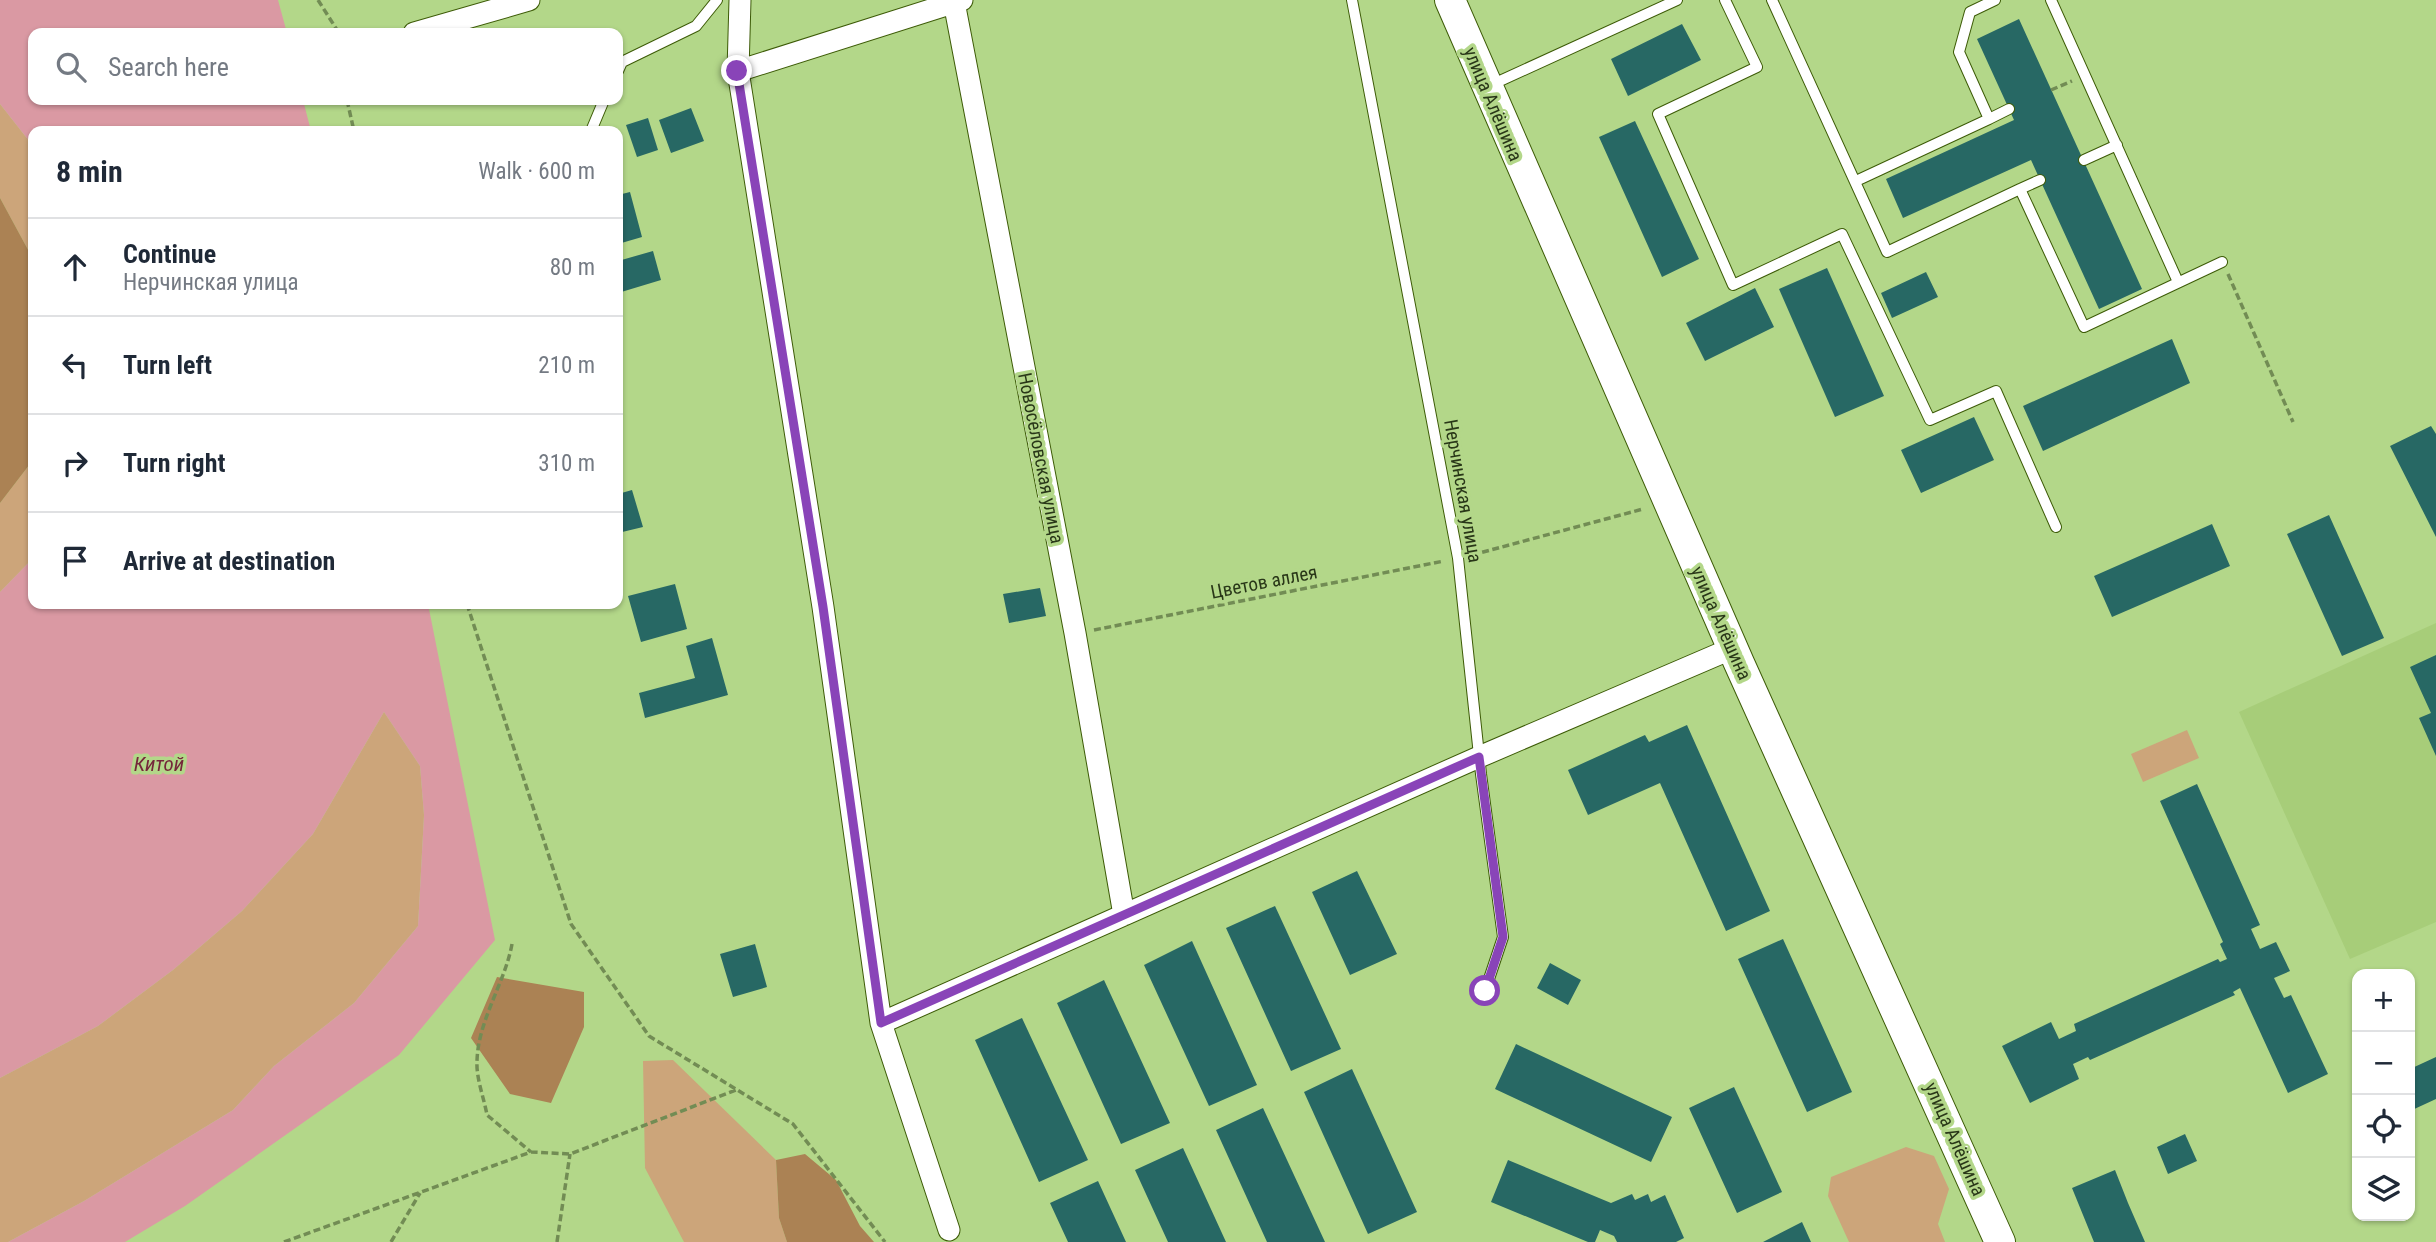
<!DOCTYPE html>
<meta charset="utf-8">
<style>
:root{--surface:#fff;--page:#f6f6f7;--text:#1f2937;--muted:#747a83;--line:#e0e1e3}
body{margin:0;font-family:"Roboto Condensed",sans-serif;background:var(--page);color:var(--text)}
.controls{position:absolute;right:21px;bottom:21px;display:grid;overflow:hidden;border-radius:14px;box-shadow:0 2px 5px #0004}
.controls button{width:63px;height:63px;display:grid;place-items:center;padding:0;border:0;border-bottom:2px solid var(--line);background:var(--surface);color:var(--text);font:35px sans-serif}
.stop{position:absolute;width:21px;height:21px;margin:-16px;border:5px solid #8944b8;border-radius:50%;background:#fff}
.stop.end{background:#8944b8;border-color:#fff;box-shadow:0 2px 7px #0008}
.list{margin:0;padding:0;list-style:none}
h2{display:flex;justify-content:space-between;align-items:center;height:91px;margin:0;padding:0 28px;font-size:30px}
h2 small{font-size:23px;font-weight:400;color:var(--muted)}
.list li{display:grid;grid-template-columns:46px 1fr auto;gap:21px;align-items:center;box-sizing:border-box;height:98px;padding:0 28px;border-top:2px solid var(--line)}
.list b{display:block;font-size:26px;white-space:nowrap}
.list p{margin:0;font-size:23px;white-space:nowrap;color:var(--muted)}
.list em{font-size:23px;font-style:normal;color:var(--muted)}
.icon{flex:none;width:38px;height:38px;fill:none;stroke:currentColor;stroke-width:2;stroke-linecap:round;stroke-linejoin:round}
.map{position:relative;flex:none;width:2436px;height:1242px;overflow:hidden}
.search{position:absolute;background:var(--surface);box-shadow:0 2px 5px #0004;left:28px;top:28px;width:595px;height:77px;display:flex;align-items:center;gap:18px;box-sizing:border-box;padding:0 24px;border-radius:14px;color:var(--muted);font-size:26px}
.panel{position:absolute;background:var(--surface);box-shadow:0 2px 5px #0004;left:28px;top:126px;width:595px;height:483px;border-radius:14px}
.map>svg:first-child{display:block}
.built{fill:#a7cd79}
.green{fill:#cca57a}
.forest{fill:#ab8254}
.water{fill:#da99a3}
.building{fill:#276864}
.lines{fill:none;stroke-linecap:round;stroke-linejoin:round}
.lane-casing{stroke:#3d5b07;stroke-width:12}
.street-casing{stroke:#3d5b07;stroke-width:23}
.secondary-casing{stroke:#3d5b07;stroke-width:32}
.path{stroke:#728c54;stroke-width:3.5;stroke-dasharray:7 3.5;stroke-linecap:butt}
.lane{stroke:#fff;stroke-width:10}
.street{stroke:#fff;stroke-width:21}
.secondary{stroke:#fff;stroke-width:30}
.route{stroke:#8944b8;stroke-width:9}
.labels{text-anchor:middle;dominant-baseline:central;stroke-width:7;stroke-linejoin:round;paint-order:stroke}
.street-label{font-size:19px;fill:#293718;stroke:#b3d789}
.water-label{font-size:21px;font-style:italic;fill:#75273a;stroke:#b3d789}
</style>
<div class="map">
<svg width="2436" height="1242" viewBox="0 0 2436 1242">
<rect width="100%" height="100%" fill="#b3d789"/>
<!-- built -->
<path class="built" d="M2436,623v299l-86,37 -111,-247z"/>
<!-- green -->
<path class="green" d="M0,104l33,42v113l-33,-61z
M33,460v98l-33,34v-89z
M384,712l36,54 4,49 -6,111 -64,77 -80,63 -41,44 -149,91 -76,41h-8v-164l98,-52 75,-56 69,-59 71,-77z
M2187,730l12,28 -56,24 -12,-28z
M673,1060l103,100 3,58 8,24h-103l-39,-74 -2,-107z
M1906,1147l28,9 15,33 -11,35 7,18h-96l-21,-46 3,-19z"/>
<!-- forest -->
<path class="forest" d="M0,198l33,61v201l-33,43z
M497,977l87,15v35l-33,76 -41,-9 -39,-56z
M805,1154l31,26 24,46 14,16h-87l-8,-24 -3,-58z"/>
<!-- water -->
<path class="water" d="M0,0h278l9,33h-254v67h270l8,31h-278v15l-33,-42z
M33,558v46h395l67,336 -96,115 -214,151 -60,36h-117l76,-41 149,-91 41,-44 80,-63 64,-77 6,-111 -4,-49 -36,-54 -71,122 -71,77 -69,59 -75,56 -98,52v-486z"/>
<!-- building -->
<path class="building" d="M2019,19l123,270 -43,20 -68,-149 -128,58 -17,-39 128,-59 -37,-81z
M1682,24l19,36 -73,36 -17,-37z
M691,108l13,33 -33,12 -12,-33z
M648,118l10,32 -21,7 -11,-32z
M1635,121l64,138 -37,18 -63,-140z
M630,192l12,45 -24,7v-49z
M653,251l8,29 -43,13v-32z
M1827,268l57,128 -49,21 -56,-128z
M1926,272l12,25 -46,21 -11,-25z
M1755,288l19,39 -69,34 -19,-38z
M2172,339l18,44 -147,68 -20,-45z
M1974,417l20,43 -73,33 -20,-43z
M2431,426l5,8v103l-46,-91z
M632,490l11,37 -25,6v-39z
M2329,515l55,123 -42,18 -55,-122z
M2212,524l18,42 -118,51 -18,-41z
M675,584l12,45 -46,13 -13,-46z
M1040,588l6,28 -37,7 -6,-29z
M712,638l16,57 -83,23 -6,-25 56,-15 -9,-32z
M2436,655v101l-17,-38 12,-5 -21,-46z
M1687,725l83,186 -44,20 -66,-148 -72,32 -20,-45 77,-35 4,7z
M2197,784l63,141 -9,4 9,20 16,-7 14,29 -16,7 10,20 7,-3 37,79 -40,19 -48,-105 -7,4 2,3 -145,65 -2,-3 -15,7 6,15 -49,24 -28,-57 49,-24 8,17 17,-8 -2,-7 144,-65 2,3 7,-3 -7,-15 3,-2 -63,-141z
M1357,871l40,83 -47,21 -38,-83z
M1275,906l66,143 -50,22 -65,-143z
M1783,939l69,153 -45,20 -69,-153z
M1192,941l65,144 -48,21 -65,-141z
M755,944l12,43 -34,10 -13,-43z
M1550,963l31,17 -13,25 -31,-17z
M1104,980l66,143 -49,21 -64,-141z
M1022,1018l66,142 -49,22 -64,-142z
M1516,1044l156,73 -21,45 -156,-73z
M2436,1057v42l-26,12v-42z
M1352,1069l65,143 -49,22 -64,-142z
M1734,1087l48,105 -45,21 -48,-105z
M1263,1108l62,134h-58l-51,-112z
M2185,1134l12,27 -29,13 -11,-27z
M1183,1148l43,94h-58l-33,-72z
M1508,1160l103,43 21,-9 3,6 13,-6 3,8 14,-7 19,43 -8,4h-59l-3,-6 -14,-6 -5,12h-7l-97,-40z
M2115,1170l13,33 17,39h-51l-22,-54z
M1098,1181l28,61h-58l-18,-39z
M1802,1222l9,20h-48z"/>
<g class="lines">
<!-- lane casing -->
<g class="lane-casing">
<path id="lane" d="M1352,0l106,558 23,216 22,163 -18,54
M1725,0l32,67 -99,47 75,171 109,-51 88,186 66,-29 60,136
M1772,0l115,252 133,-63 64,138 138,-65
M2051,0l127,282
M618,71l4,-9 74,-36 21,-26
M1491,85l186,-85
M1989,119l20,-10
M591,131l13,-31
M2084,160l33,-15
M1856,181l133,-62 -30,-67 11,-40 25,-12
M2020,189l20,-9"/>
</g>
<!-- street casing -->
<g class="street-casing">
<path id="street" d="M740,0l-2,71 85,536 58,416 68,207
M954,2l121,631 49,282
M414,33l115,-33
M738,71l224,-71
M881,1023l598,-266 254,-109"/>
</g>
<!-- secondary casing -->
<g class="secondary-casing">
<path id="secondary" d="M1450,0l289,663 261,579"/>
</g>
<!-- path -->
<path class="path" d="M318,0l21,33
M2051,90l21,-9
M347,100l7,31
M2228,274l65,148
M1472,555l171,-46
M467,604l104,320 78,112 144,88 92,118
M1094,630l350,-69
M512,944c-7,39 -34,76 -35,117 -1,17 7,37 10,54l44,37
M284,1242l247,-90 39,2 166,-64
M391,1242l29,-49
M557,1242l13,-88"/>
<!-- lane -->
<use href="#lane" class="lane"/>
<!-- street -->
<use href="#street" class="street"/>
<!-- secondary -->
<use href="#secondary" class="secondary"/>
</g>
<g class="lines">
<!-- route -->
<path class="route" d="M737,71l86,536 58,416 598,-266 24,180 -18,54"/>
</g>
<g class="labels">
<!-- street labels -->
<g class="street-label">
<text transform="translate(1493 104) rotate(67)">улица Алёшина</text>
<text transform="translate(1041 458) rotate(79)">Новосёловская улица</text>
<text transform="translate(1463 491) rotate(80)">Нерчинская улица</text>
<text transform="translate(1264 582) rotate(-11)">Цветов аллея</text>
<text transform="translate(1721 623) rotate(66)">улица Алёшина</text>
<text transform="translate(1955 1139) rotate(66)">улица Алёшина</text>
</g>
<!-- water labels -->
<g class="water-label">
<text x="159" y="764">Китой</text>
</g>
</g>
</svg>
<div class="controls">
<button>+</button>
<button>−</button>
<button><svg class="icon" aria-label="locate" viewBox="0 0 24 24"><circle cx="12" cy="12" r="6"/><path d="M12 2v4M12 18v4M2 12h4M18 12h4"/></svg></button>
<button><svg class="icon" aria-label="layers" viewBox="0 0 24 24"><path d="M12 4l9 5-9 5-9-5zM3 14l9 5 9-5"/></svg></button>
</div>
<div class="stop" style="left:1485px;top:991px"></div>
<div class="stop end" style="left:737px;top:71px"></div>
<div class="search"><svg class="icon" aria-label="search" viewBox="0 0 24 24"><circle cx="10" cy="10" r="6"/><path d="M15 15l6 6"/></svg>Search here</div>
<section class="panel">
<h2>8 min<small>Walk · 600 m</small></h2>
<ul class="list">
<li><svg class="icon" aria-label="ahead" viewBox="0 0 24 24"><path d="M12 20V5M6 11l6-6 6 6"/></svg><div><b>Continue</b><p>Нерчинская улица</p></div><em>80 m</em></li>
<li><svg class="icon" aria-label="left" viewBox="0 0 24 24"><path d="M17 20v-9H6M10 6l-5 5 5 5"/></svg><div><b>Turn left</b></div><em>210 m</em></li>
<li><svg class="icon" aria-label="right" viewBox="0 0 24 24"><path d="M7 20v-9h11M14 6l5 5-5 5"/></svg><div><b>Turn right</b></div><em>310 m</em></li>
<li><svg class="icon" aria-label="arrive" viewBox="0 0 24 24"><path d="M6 21V4h12l-3 4 3 4H6"/></svg><div><b>Arrive at destination</b></div></li>
</ul>
</section>
</div>
